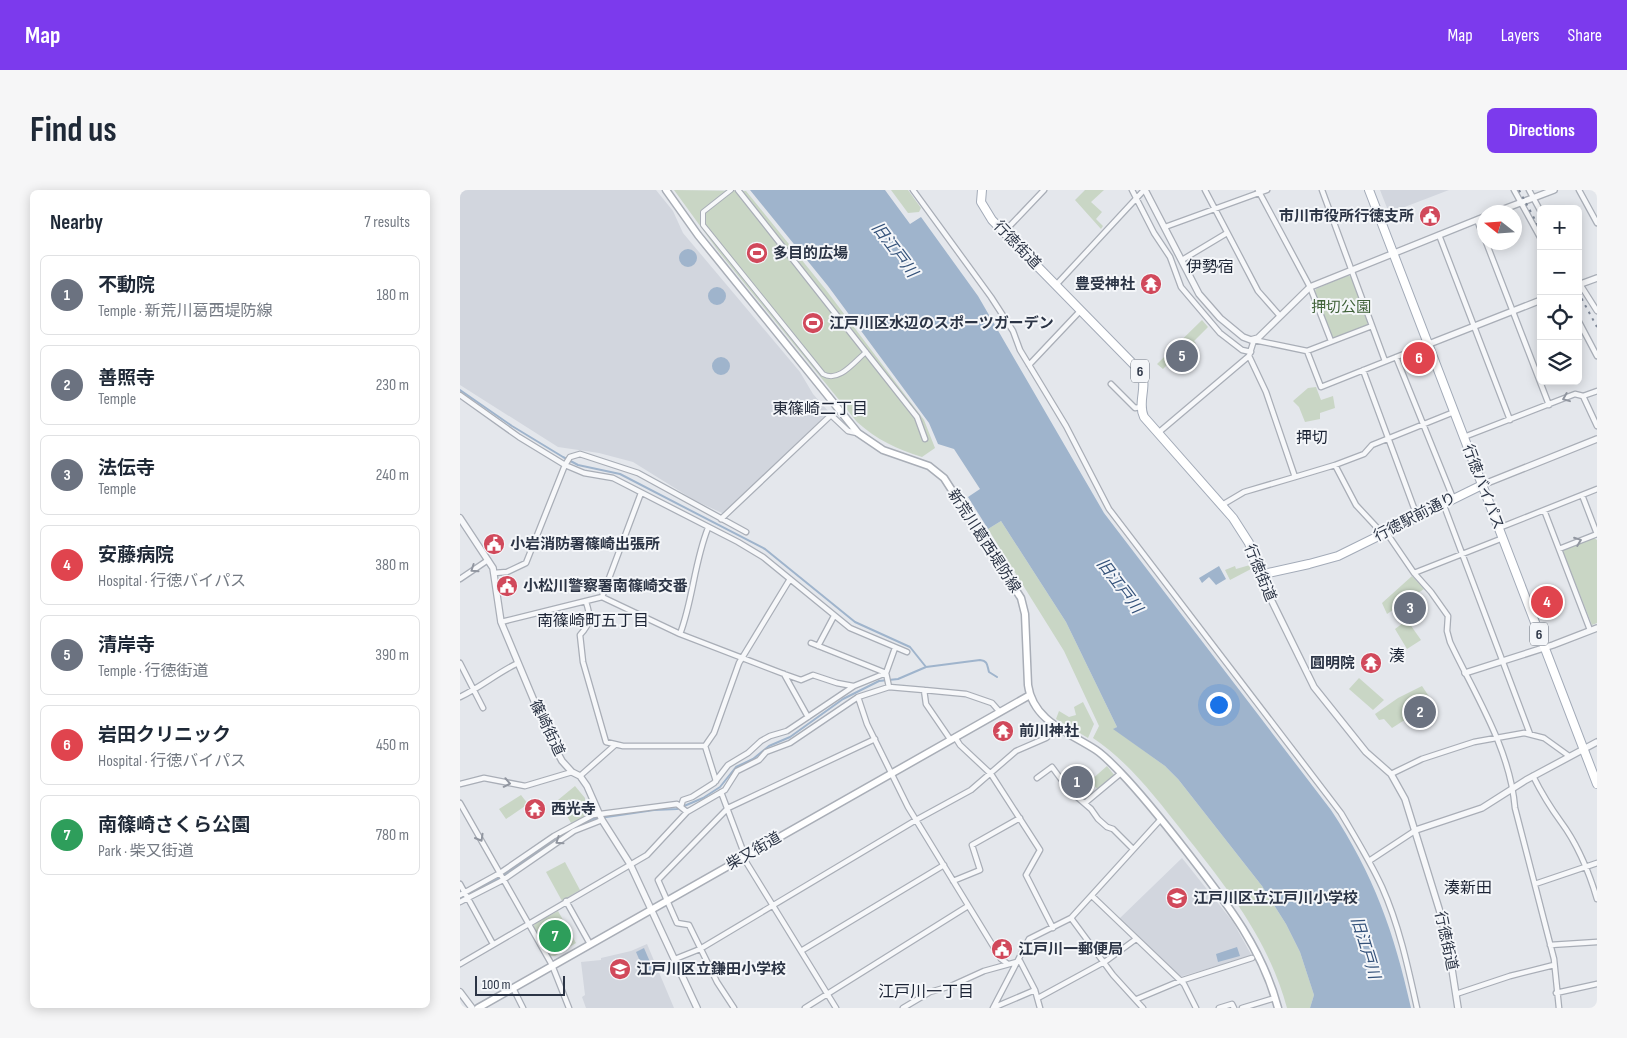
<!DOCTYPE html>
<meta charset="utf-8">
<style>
:root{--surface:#fff;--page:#f6f6f7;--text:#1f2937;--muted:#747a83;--line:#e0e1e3;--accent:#7c3aed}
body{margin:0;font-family:"Sofia Sans Condensed","Noto Sans JP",sans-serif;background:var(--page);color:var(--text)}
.controls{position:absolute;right:15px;top:15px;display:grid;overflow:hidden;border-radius:8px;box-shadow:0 2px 12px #0003}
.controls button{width:45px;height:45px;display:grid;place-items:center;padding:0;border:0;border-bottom:1px solid var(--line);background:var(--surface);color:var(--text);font:25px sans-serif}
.compass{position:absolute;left:1017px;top:15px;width:45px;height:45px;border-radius:50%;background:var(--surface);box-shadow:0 2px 12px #0003;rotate:287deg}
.scale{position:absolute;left:15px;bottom:12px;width:90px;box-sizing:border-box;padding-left:5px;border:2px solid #2b3445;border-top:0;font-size:14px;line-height:18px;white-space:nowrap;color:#2b3445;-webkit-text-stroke:4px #f4f6f9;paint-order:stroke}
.you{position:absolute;left:758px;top:514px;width:18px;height:18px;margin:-12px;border:4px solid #fff;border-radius:50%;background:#1a73e8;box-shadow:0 0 0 8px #1a73e833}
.badge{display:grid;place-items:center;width:32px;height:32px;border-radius:50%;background:var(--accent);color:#fff;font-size:16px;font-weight:700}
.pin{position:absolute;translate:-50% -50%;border:2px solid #fff;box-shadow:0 1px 5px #0006}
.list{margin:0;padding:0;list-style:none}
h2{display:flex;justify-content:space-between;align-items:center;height:65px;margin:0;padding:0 20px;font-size:21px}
h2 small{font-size:16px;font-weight:400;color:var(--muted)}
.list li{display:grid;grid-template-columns:32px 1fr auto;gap:15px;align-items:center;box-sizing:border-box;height:80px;margin:0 10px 10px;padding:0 10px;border:1px solid var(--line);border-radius:8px}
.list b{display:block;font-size:19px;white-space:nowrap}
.list p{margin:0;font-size:16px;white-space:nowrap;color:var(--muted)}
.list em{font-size:16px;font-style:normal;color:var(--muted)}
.icon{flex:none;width:28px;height:28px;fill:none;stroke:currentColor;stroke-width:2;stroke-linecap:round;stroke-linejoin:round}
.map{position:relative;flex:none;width:1137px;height:818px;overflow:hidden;border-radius:8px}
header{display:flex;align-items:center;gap:30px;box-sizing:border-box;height:70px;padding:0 25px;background:var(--accent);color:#fff}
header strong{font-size:24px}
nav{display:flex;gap:28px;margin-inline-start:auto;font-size:18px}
.intro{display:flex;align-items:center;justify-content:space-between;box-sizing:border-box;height:120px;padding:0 30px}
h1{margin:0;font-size:35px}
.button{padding:12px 22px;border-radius:8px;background:var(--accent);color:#fff;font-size:18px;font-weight:700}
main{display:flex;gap:30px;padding:0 30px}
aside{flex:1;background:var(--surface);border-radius:8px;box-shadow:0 2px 12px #0003}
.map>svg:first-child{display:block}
.built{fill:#d2d6de}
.green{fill:#c9d6c5}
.water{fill:#9fb4cc}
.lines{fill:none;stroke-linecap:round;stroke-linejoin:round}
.stream{stroke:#9fb4cc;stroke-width:2}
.pedestrian-casing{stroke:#a9aeb7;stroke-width:6}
.minor-casing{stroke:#a9aeb7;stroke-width:7}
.tertiary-casing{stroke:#a9aeb7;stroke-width:8}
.secondary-casing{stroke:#a9aeb7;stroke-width:9}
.primary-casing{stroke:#a3abb8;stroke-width:10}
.pedestrian{stroke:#f7f8fa;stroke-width:4}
.minor{stroke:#f7f8fa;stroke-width:4.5}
.tertiary{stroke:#f7f8fa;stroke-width:5.5}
.secondary{stroke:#fff;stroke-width:6}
.primary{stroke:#fff;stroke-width:8}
.rail{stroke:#7d8696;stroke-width:2;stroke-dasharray:2.5 5;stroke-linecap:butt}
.oneway{stroke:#9196a0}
.labels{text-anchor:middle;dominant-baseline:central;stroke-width:4;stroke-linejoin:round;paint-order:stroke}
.shield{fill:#f4f6f9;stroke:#676e7b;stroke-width:1}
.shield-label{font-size:14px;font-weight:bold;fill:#2b3445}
.poi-label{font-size:15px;font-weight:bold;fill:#2b3445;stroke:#f4f6f9;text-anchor:start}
.street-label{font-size:15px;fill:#2b3445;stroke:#f4f6f9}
.park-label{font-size:15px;fill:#3f6138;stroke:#f4f6f9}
.water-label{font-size:16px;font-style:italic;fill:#34527a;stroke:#f4f6f9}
.neighbourhood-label{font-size:16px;fill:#1d2536;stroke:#f4f6f9}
</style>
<header>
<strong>Map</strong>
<nav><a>Map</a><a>Layers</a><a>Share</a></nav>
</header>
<div class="intro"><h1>Find us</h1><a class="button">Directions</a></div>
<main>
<aside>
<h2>Nearby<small>7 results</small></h2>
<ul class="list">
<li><span class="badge" style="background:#6b7280">1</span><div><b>不動院</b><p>Temple · 新荒川葛西堤防線</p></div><em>180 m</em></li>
<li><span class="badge" style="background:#6b7280">2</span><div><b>善照寺</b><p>Temple</p></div><em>230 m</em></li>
<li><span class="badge" style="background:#6b7280">3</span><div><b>法伝寺</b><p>Temple</p></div><em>240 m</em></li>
<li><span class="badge" style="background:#e0444e">4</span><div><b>安藤病院</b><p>Hospital · 行徳バイパス</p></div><em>380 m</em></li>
<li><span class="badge" style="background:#6b7280">5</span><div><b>清岸寺</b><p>Temple · 行徳街道</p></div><em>390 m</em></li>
<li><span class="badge" style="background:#e0444e">6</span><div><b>岩田クリニック</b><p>Hospital · 行徳バイパス</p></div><em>450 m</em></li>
<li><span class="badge" style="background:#2e9e5b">7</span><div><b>南篠崎さくら公園</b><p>Park · 柴又街道</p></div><em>780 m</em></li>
</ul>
</aside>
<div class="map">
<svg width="1137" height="818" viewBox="0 0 1137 818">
<rect width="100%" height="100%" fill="#e4e7ec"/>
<!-- built -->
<path class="built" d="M0,0h196l17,21 10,22 117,139 13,22 16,18 -105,102 -30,-14 -61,-38 -34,-9 -41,-6 -98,-62z
M920,0h69l-60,23z
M722,668l51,64 19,34 -73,21 -60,-58z
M187,754l27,64h-88l-4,-11 3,-2 -4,-33 20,-2v-2l30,-7z"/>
<!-- green -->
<path class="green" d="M214,0l72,1 80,99 98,130 11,28 -13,9c-25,-8 -45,-17 -65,-35l-138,-170z
M431,0h17l13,18 -2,4 -11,1z
M625,0h19l-13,12 11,10 -6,7 7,7 -2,3 -26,-29z
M888,85l3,2 17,45 -1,3 -33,13 -3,-2 -16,-45 1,-2z
M742,130l6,7 -14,14 2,2 -4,4 -4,-3 -25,25 -6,-5z
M856,197l5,13 12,-4 2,12 -15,5v6l-15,3 -6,-15 -6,-6 15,-13z
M541,331l65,101 51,105 -3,2 51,37 13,13 84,107 24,38 14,28 14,43 -4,13h-23c-19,-70 -60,-120 -104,-176 -27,-34 -54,-70 -90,-94l6,-12 -35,-75 -76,-122z
M1134,348l3,2v83l-5,2 -29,-73 1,-3z
M790,375l1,4 -21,11 -5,-10 10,-4 1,3z
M952,386l12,13 -37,25 -5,-11z
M947,430l14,20 -14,9 -12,-20z
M899,488l25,22 -11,10 -24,-21z
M962,496l8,12 -21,13 2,5 -19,12 -8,-9 -5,1 -4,-6 23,-16z
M623,512l11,22 -6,14 -32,-19 3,-8 10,6 7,-2 -2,-8z
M647,576l8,10 -17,14 -8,-9z
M115,596l10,12 1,18 -15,7 -13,-23z
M61,605l7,9 -22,15 -7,-10z
M105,672l15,28 -18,11 -16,-29z
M98,721l18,32 -21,13h-5l-17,-28 2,-5z"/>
<!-- water -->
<path class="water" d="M290,0h135l25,34 11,-7 57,79 126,217 227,297c43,65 63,122 80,198h-101l4,-13 -14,-43 -14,-28 -24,-38 -84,-107 -13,-13 -52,-37 4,-2 -51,-105 -65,-101 -13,8 -20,-32 12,-8 -26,-40 -16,-5 -9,-21 -101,-137z
M219 68a9 9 0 1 1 18 0a9 9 0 1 1-18 0Z
M248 106a9 9 0 1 1 18 0a9 9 0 1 1-18 0Z
M252 176a9 9 0 1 1 18 0a9 9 0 1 1-18 0Z
M759,376l7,13 -10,6 -7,-8 -7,6 -3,-5z
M777,757l3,9 -22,6 -2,-8z
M184,758l9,21 -8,4 -9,-21z"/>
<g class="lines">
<!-- stream -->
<path class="stream" d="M0,200l52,36 51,31 15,8 42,9 145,75 90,73 55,25 16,20 54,-7c8,1 7,5 9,12l8,5
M0,708l36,-18 77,-52 20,-9 61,-9 23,-1 26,-11 17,-11 16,-20 17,-8 16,-13 21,-9 53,-38 36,-18 19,-2 28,-12"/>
<!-- pedestrian casing -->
<g class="pedestrian-casing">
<path id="pedestrian" d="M271,0l-28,22v13l120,149c16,9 31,-12 43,-22"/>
</g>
<!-- minor casing -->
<g class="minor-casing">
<path id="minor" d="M278,0l179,227 8,22
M453,0l78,107 22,34 7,19 46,76 43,83 232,304c14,24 29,48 41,74 17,38 26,80 35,121
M672,0l22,43 16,24 11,30 39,46 22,17 9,2
M745,0l53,101 22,25
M798,0l52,97 21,54
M862,0l63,171
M1054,0l27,49
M1069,0l12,22
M1119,0l18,33
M1017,30l7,18
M705,37l102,-37
M544,42l40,-42
M979,45l71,185
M1026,52l63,163
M722,70l45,-27
M1118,91l19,30
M596,95l88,-95
M1118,130l19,36
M847,161l65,-25
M789,166l17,36 29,85 40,-12 21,40 27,29
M936,167l57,141
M569,175l52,-55
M903,180l54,146
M651,194l24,24 6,-1
M1137,201l-14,5 14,30
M0,205l59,42 46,28 19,8 29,5 125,64 25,15 87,71 57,24
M698,243l91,-77 5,-16 53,11 14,36 108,-43
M1004,247l111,-43 8,2
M875,275l29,-11 8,-9 82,-33
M1122,305l15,39
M983,313l87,231
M762,315l22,-13 51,-15
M1084,320l46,120
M261,329l110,-104 17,16 9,2
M1039,338l98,-39
M926,342l28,41 17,19 17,24 -1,15 3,11c25,53 60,106 65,166l39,151 5,49
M1099,359l38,-15
M34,383l13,-1 19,-9 39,-98 5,-8 10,-3 58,19 108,59
M954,383l89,-35
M0,389l28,-19
M142,407l78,37 104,40 17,6 12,-5 24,8 16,3
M126,412c5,15 5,21 -6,33l3,27 23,80 17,4h82l11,35
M41,432l101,-25 39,-104
M220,444c13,-34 14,-71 28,-106
M351,453l75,30 3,14
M358,456l16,-30
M0,473l23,45
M324,484l24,43
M464,500l2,14 24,35
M0,507c21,-10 37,-24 58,-34
M398,507l9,27 41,83 93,152 7,5
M495,547l5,8 31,29 49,76 -14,25 27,53
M245,556l9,-13 25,-70 51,-84
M931,584l31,-15 52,-17 50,-9 20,5 25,18
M120,586l35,-31
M1073,586c8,16 17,31 28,46 17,23 28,50 36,77
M577,588l15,-11 17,23 22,19 7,10 9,8 6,2 20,20
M0,594l24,-6 41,8 47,-14
M261,602l24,64
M0,613l92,162 17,43
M625,613l36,-30
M221,616l2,-6 9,-3 22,-14 14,-18 20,-12 13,-12 9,-5 17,-5 67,-45 32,-13 9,-25
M283,667l93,151
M909,671l47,-31
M493,691l27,-11 -8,-25 48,-27
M0,694l33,60
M1075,694l62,-21
M0,705l40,-22 54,-37 39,-21 84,-11 10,8
M632,706l92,88 12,24
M106,711l24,43
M0,712l43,-22 71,-49 28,-11
M611,728l42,57 30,33
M1090,755l47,-3
M341,761l143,-86
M215,769l25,-10 216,-129 55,-30 45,-39 30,-13 12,-10
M0,774l187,-109 40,-43 38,-22 12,-19 22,-11 7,-8 24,-9 68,-46 31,-10 35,3 42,4 26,9 7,8
M53,798l10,20
M1096,803l41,-9
M996,804l54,-18 44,-11
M578,808l68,-37 30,-22
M677,809l43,-18 72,-23
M535,817l40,-17
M274,818l-17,-26 -28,-57 -12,-2 -19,-43 70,-72 147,-69
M345,818l163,-102
M443,818l27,-16 21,-6 33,-15 36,-10 15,29 5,18
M533,818l36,-69 42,-21 90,-99
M759,818l13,-4 2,4
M782,818l33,-10"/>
</g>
<!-- tertiary casing -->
<g class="tertiary-casing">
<path id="tertiary" d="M685,0l54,104 21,24 23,19 8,3 7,-2 52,-51 174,-70
M1036,22l58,-22
M1118,95l19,-7
M969,154l112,-44
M1022,295l115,-46
M0,328l33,50 8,54 49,117 12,22 10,11 8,4 7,10 15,34 28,44 67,144
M799,385l55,112 52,65 25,22 14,25 35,113 9,38 9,58
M1005,483l88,-28 44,-17
M956,640l66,-22 44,-28 71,-38
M0,802l12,16"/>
</g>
<!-- secondary casing -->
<g class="secondary-casing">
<path id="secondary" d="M206,0l32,45 160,198 25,17 46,16 15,12 77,120 4,16 3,71c5,36 40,47 68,65 9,6 17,15 25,23 24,25 45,52 66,79 38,49 75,95 91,156
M18,818l552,-313"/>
</g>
<!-- primary casing -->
<g class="primary-casing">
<path id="primary" d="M522,0l-1,12 11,18 149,152c7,15 -4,30 3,45l89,101 16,25 10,32 50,-11 29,-8 144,-71
M909,0l228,594"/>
</g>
<!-- pedestrian -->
<use href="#pedestrian" class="pedestrian"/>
<!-- minor -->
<use href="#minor" class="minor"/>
<!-- tertiary -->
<use href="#tertiary" class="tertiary"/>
<!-- secondary -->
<use href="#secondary" class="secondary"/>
<!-- primary -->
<use href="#primary" class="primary"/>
<!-- rail -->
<path class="rail" d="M1059,0l22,41
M1118,102l19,35"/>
</g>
<!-- one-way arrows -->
<defs><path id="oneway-chevron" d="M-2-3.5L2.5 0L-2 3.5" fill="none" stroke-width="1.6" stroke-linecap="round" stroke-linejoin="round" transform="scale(1.25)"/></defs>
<g class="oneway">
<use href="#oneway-chevron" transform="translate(1106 208) rotate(158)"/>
<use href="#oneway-chevron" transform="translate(1118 351) rotate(-21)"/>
<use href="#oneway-chevron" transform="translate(14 379) rotate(146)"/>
<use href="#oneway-chevron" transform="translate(47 593) rotate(11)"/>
<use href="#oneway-chevron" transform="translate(20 648) rotate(60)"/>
<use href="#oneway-chevron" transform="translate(99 651) rotate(146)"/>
</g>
<!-- icons -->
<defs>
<g id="civic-disc" transform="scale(1.125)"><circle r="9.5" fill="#d1495b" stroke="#f4f6f9"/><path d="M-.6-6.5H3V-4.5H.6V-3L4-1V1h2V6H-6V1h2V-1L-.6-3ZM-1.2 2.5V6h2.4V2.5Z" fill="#fff"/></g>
<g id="stadium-disc" transform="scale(1.125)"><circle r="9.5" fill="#d1495b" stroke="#f4f6f9"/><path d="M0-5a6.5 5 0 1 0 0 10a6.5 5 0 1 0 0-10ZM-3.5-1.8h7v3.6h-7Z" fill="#fff"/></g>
<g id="temple-disc" transform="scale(1.125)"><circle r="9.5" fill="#d1495b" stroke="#f4f6f9"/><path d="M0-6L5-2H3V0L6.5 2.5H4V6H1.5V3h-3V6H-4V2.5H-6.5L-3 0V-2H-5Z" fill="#fff"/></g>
<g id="school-disc" transform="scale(1.125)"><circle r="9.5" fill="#d1495b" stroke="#f4f6f9"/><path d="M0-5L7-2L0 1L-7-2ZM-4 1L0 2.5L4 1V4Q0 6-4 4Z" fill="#fff"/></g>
</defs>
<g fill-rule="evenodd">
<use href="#civic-disc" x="970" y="26"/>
<use href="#stadium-disc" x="297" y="63"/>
<use href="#temple-disc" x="691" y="94"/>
<use href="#stadium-disc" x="353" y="133"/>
<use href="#civic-disc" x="34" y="354"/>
<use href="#civic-disc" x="47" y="396"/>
<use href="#temple-disc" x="911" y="473"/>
<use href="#temple-disc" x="543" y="541"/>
<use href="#temple-disc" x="75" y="619"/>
<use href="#school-disc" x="717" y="708"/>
<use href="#civic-disc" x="542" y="759"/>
<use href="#school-disc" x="160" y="779"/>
</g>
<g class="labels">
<!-- shield labels -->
<g class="shield">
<rect x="671" y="169.5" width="18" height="23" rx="4"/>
<rect x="1070" y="432.5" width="18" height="23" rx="4"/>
</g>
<g class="shield-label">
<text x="680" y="181">6</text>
<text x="1079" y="444">6</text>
</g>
<!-- poi labels -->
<g class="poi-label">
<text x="954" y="26" text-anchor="end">市川市役所行徳支所</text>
<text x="313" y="63">多目的広場</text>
<text x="675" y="94" text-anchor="end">豊受神社</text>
<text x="369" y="133">江戸川区水辺のスポーツガーデン</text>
<text x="50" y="354">小岩消防署篠崎出張所</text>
<text x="63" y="396">小松川警察署南篠崎交番</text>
<text x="895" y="473" text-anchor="end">圓明院</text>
<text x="559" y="541">前川神社</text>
<text x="91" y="619">西光寺</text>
<text x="733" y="708">江戸川区立江戸川小学校</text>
<text x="558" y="759">江戸川一郵便局</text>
<text x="176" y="779">江戸川区立鎌田小学校</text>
</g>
<!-- street labels -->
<g class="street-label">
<text transform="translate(557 55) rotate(46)">行徳街道</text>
<text transform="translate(1023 297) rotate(69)">行徳バイパス</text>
<text transform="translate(955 327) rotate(-27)">行徳駅前通り</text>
<text transform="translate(524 351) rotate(57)">新荒川葛西堤防線</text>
<text transform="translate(800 383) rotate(68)">行徳街道</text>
<text transform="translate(87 538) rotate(64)">篠崎街道</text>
<text transform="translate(294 661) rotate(-30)">柴又街道</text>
<text transform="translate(986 751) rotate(78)">行徳街道</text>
</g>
<!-- park labels -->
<g class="park-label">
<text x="881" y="117">押切公園</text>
</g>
<!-- water labels -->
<g class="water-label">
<text transform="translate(434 60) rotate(53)">旧江戸川</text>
<text transform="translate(659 396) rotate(53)">旧江戸川</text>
<text transform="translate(905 758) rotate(73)">旧江戸川</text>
</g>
<!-- neighbourhood labels -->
<g class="neighbourhood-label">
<text x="750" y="77">伊勢宿</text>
<text x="360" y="219">東篠崎二丁目</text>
<text x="852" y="248">押切</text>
<text x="133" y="431">南篠崎町五丁目</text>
<text x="937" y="466">湊</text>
<text x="1008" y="698">湊新田</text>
<text x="466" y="802">江戸川一丁目</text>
</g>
</g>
</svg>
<div class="controls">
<button>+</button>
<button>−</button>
<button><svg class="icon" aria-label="locate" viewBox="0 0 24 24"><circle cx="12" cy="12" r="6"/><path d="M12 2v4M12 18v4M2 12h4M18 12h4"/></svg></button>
<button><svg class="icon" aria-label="layers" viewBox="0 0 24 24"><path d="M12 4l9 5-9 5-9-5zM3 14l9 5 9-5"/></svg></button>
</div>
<svg class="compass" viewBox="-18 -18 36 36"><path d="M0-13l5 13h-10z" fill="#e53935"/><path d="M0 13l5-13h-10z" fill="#747a83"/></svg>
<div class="scale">100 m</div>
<div class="you"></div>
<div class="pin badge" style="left:617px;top:592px;background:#6b7280">1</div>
<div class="pin badge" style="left:960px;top:522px;background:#6b7280">2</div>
<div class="pin badge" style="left:950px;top:418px;background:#6b7280">3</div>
<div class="pin badge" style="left:1087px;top:412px;background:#e0444e">4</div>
<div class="pin badge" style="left:722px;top:166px;background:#6b7280">5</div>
<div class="pin badge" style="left:959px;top:168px;background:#e0444e">6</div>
<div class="pin badge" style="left:95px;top:746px;background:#2e9e5b">7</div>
</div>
</main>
